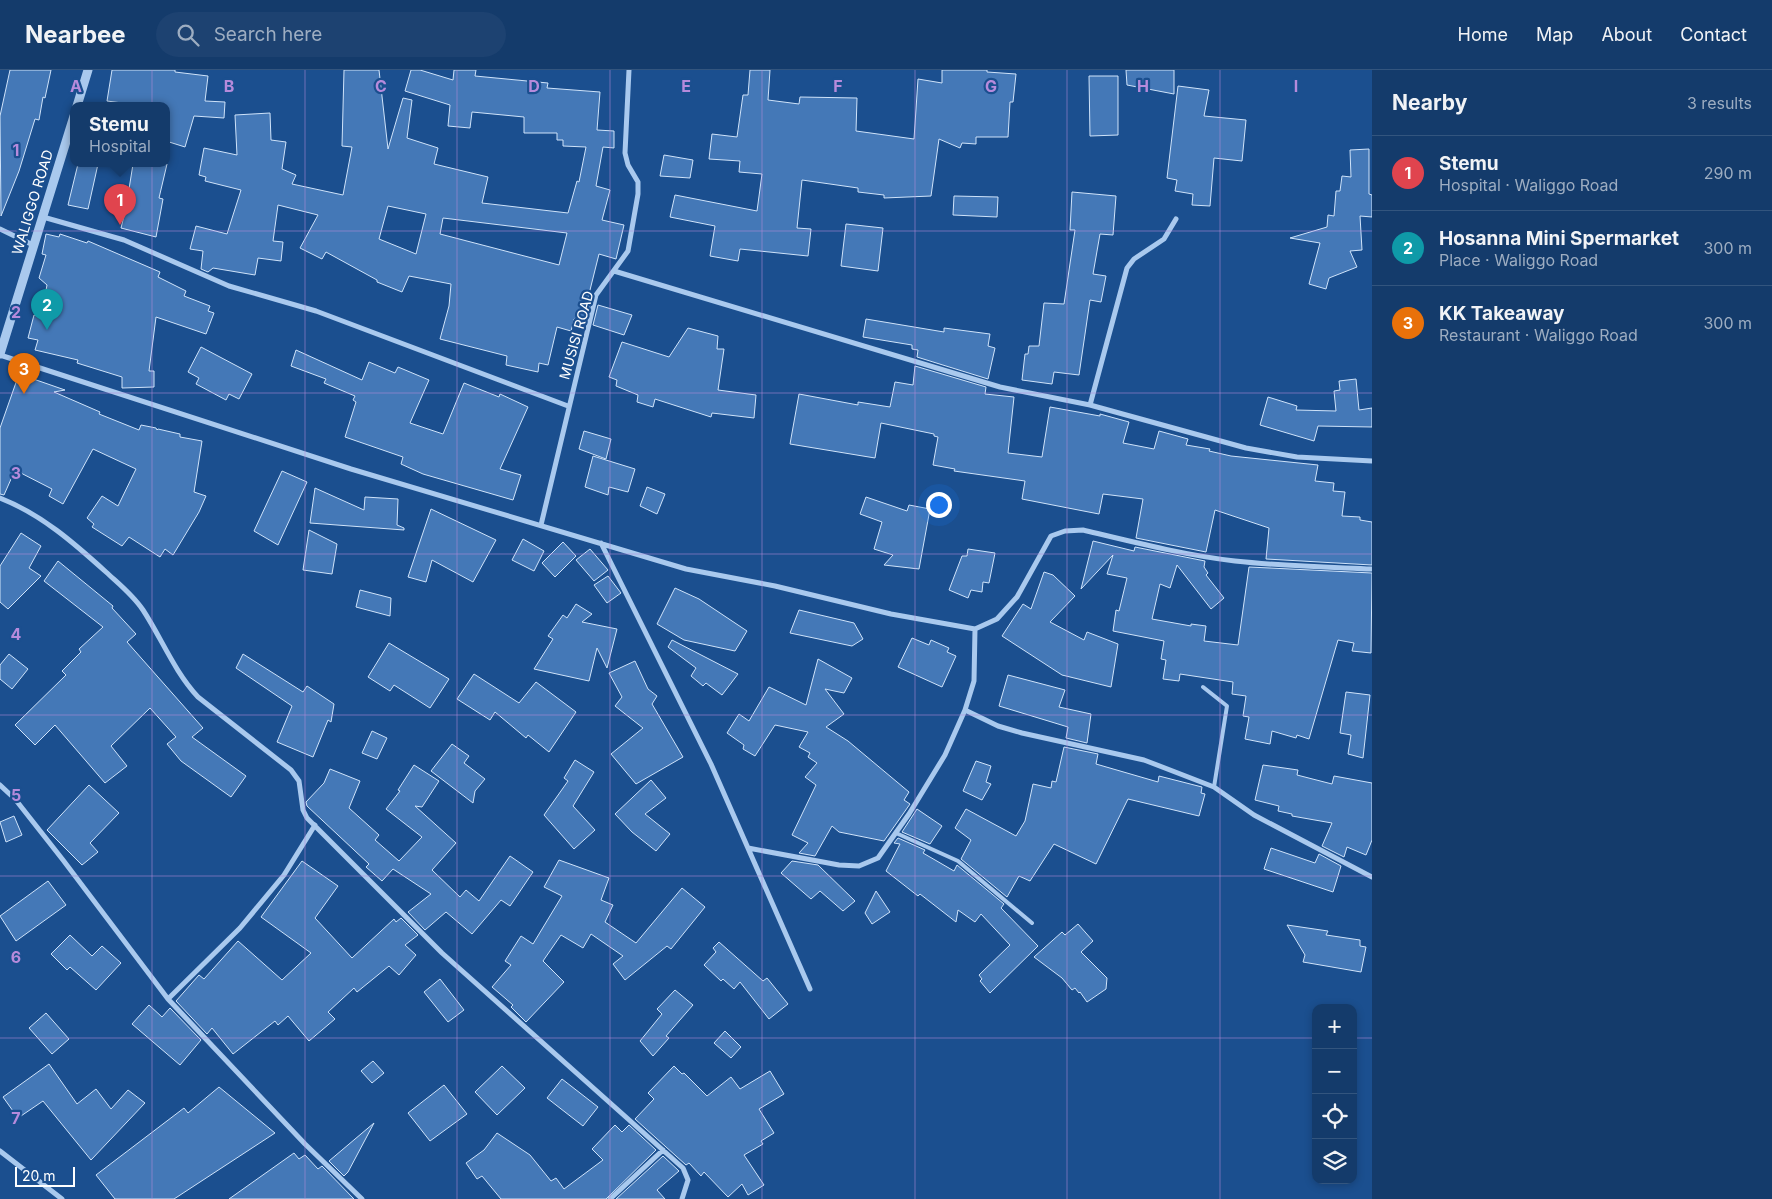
<!DOCTYPE html>
<meta charset="utf-8">
<style>
:root{--surface:#143b6b;--page:#1d4271;--text:#f1f3f6;--muted:#9dadc1;--line:#33557e;--accent:#ffd166}
body{margin:0;font-family:Inter,sans-serif;background:var(--page);color:var(--text)}
.controls{position:absolute;right:15px;bottom:15px;display:grid;overflow:hidden;border-radius:10px;box-shadow:0 2px 8px #0003}
.controls button{width:45px;height:45px;display:grid;place-items:center;padding:0;border:0;border-bottom:1px solid var(--line);background:var(--surface);color:var(--text);font:25px sans-serif}
.scale{position:absolute;left:15px;bottom:12px;width:60px;box-sizing:border-box;padding-left:5px;border:2px solid #fff;border-top:0;font-size:14px;line-height:18px;white-space:nowrap;color:#fff;-webkit-text-stroke:4px #1b4f8f;paint-order:stroke}
.you{position:absolute;left:938px;top:434px;width:18px;height:18px;margin:-12px;border:4px solid #fff;border-radius:50%;background:#1a73e8;box-shadow:0 0 0 8px #1a73e833}
.badge{display:grid;place-items:center;width:32px;height:32px;border-radius:50%;background:var(--accent);color:#fff;font-size:16px;font-weight:700}
.pin{position:absolute;translate:-50% -41px;filter:drop-shadow(0 1px 2px #0008)}
.pin::after{content:'';position:absolute;top:26px;width:18px;height:15px;background:inherit;clip-path:polygon(0 0,100% 0,50% 100%)}
.popup{position:absolute;left:70px;top:32px;width:100px;height:65px;box-sizing:border-box;display:grid;place-content:center;border-radius:10px;background:var(--surface);filter:drop-shadow(0 1px 4px #0005);font-size:16px;white-space:nowrap;color:var(--muted)}
.popup b{font-size:19px;color:var(--text)}
.popup::after{content:'';position:absolute;left:50%;top:100%;margin-left:-10px;border:10px solid transparent;border-top-color:var(--surface)}
.list{margin:0;padding:0;list-style:none}
h2{display:flex;justify-content:space-between;align-items:center;height:65px;margin:0;padding:0 20px;font-size:21px}
h2 small{font-size:16px;font-weight:400;color:var(--muted)}
.list li{display:grid;grid-template-columns:32px 1fr auto;gap:15px;align-items:center;box-sizing:border-box;height:75px;padding:0 20px;border-top:1px solid var(--line)}
.list b{display:block;font-size:19px;white-space:nowrap}
.list p{margin:0;font-size:16px;white-space:nowrap;color:var(--muted)}
.list em{font-size:16px;font-style:normal;color:var(--muted)}
.icon{flex:none;width:28px;height:28px;fill:none;stroke:currentColor;stroke-width:2;stroke-linecap:round;stroke-linejoin:round}
.map{position:relative;flex:none;width:1372px;height:1129px;overflow:hidden}
header{display:flex;align-items:center;gap:30px;box-sizing:border-box;height:70px;padding:0 25px;background:var(--surface);border-bottom:1px solid var(--line)}
header strong{font-size:24px}
nav{display:flex;gap:28px;margin-inline-start:auto;font-size:18px}
.search{width:350px;height:45px;background:var(--page);display:flex;align-items:center;gap:12px;box-sizing:border-box;padding:0 18px;border-radius:28px;color:var(--muted);font-size:19px}
main{display:flex}
aside{flex:1;background:var(--surface)}
.map>svg:first-child{display:block}
.building{fill:#4478b7;stroke:#cfe3fa;fill-rule:evenodd}
.lines{fill:none;stroke-linecap:round;stroke-linejoin:round}
.service{stroke:#a9c9ee;stroke-width:4}
.minor{stroke:#a9c9ee;stroke-width:5}
.tertiary{stroke:#a9c9ee;stroke-width:9}
.grid{fill:none;stroke:#b68bdc;stroke-width:1;stroke-opacity:0.55}
.labels{text-anchor:middle;dominant-baseline:central;stroke-width:4.5;stroke-linejoin:round;paint-order:stroke}
.street-label{font-size:14px;fill:#fff;stroke:#1b4f8f}
.grid-label{font-size:16px;text-anchor:middle;font-weight:bold;fill:#b68bdc;stroke:#1b4f8f;stroke-width:4.5;stroke-linejoin:round;paint-order:stroke}
</style>
<header>
<strong>Nearbee</strong>
<div class="search"><svg class="icon" aria-label="search" viewBox="0 0 24 24"><circle cx="10" cy="10" r="6"/><path d="M15 15l6 6"/></svg>Search here</div>
<nav><a>Home</a><a>Map</a><a>About</a><a>Contact</a></nav>
</header>
<main>
<div class="map">
<svg width="1372" height="1129" viewBox="0 0 1372 1129">
<rect width="100%" height="100%" fill="#1b4f8f"/>
<!-- building -->
<path class="building" d="M10,0h41l-6,28 -2,-1 -4,23 -4,-1 -16,52 -18,45 -1,-100z
M112,0h63v2l33,4 -3,25 20,1 -1,16 -30,-2 -9,31 -19,-6v-35h-21l-38,-5z
M344,0h35l9,79 15,-51 9,2 -5,38 31,10 -4,16 54,13 -6,26 86,10 9,-32 2,1 7,-35 -23,-1v-6h-6v-7h-33v-16l-52,-5 -2,16 -22,-2 2,-21 -45,-14 6,-21h9l33,10 1,-10h22l-1,6 73,7 -1,5 53,4 -3,38 17,1v17l-11,-1 -7,39 14,4 -8,30 22,5 -8,34 -17,-5 -12,48 3,1 -5,19 -11,-3 -3,12 -14,-4 -9,38 -9,-2 -1,9 -32,-7 1,-9 -67,-17 9,-33 2,-22 -42,-8 -7,16 -25,-10v-2l-51,-28 -4,7 -22,-11 18,-33 -40,-10 -5,36 10,1 -2,19 -23,-3 -3,17 -42,-7 -5,4 -7,-3 2,-18 -13,-2 6,-23 31,8 14,-44 -36,-9 1,-4 -7,-2 5,-27 33,7 -2,-40 35,-2 1,27 15,2 -4,27 14,6 -4,9 51,11 9,-48 -10,-1zM388,136l38,8 -10,40 -37,-15zM443,148l124,15 -8,32 -119,-31z
M750,0h20l-2,30 31,4 1,-7 57,1 -1,33 58,8 4,-60 24,4v-13h45v2l29,2 -3,28h-3l-2,35h-32v7l-14,-1 -2,5 -21,-9 -8,57 -47,2v-3l-26,-3v-4l-56,-8 -5,48 14,1 -3,27 -68,-7 -2,12 -28,-5 5,-30 -45,-9 5,-22 82,16 5,-37 -23,-2 1,-11 -31,-2 3,-25 25,3 6,-42h5z
M1126,0h48v24l-47,-9z
M1089,6h29v59l-28,1z
M1178,16l31,4 -5,26 42,4 -4,41 -28,-3 -4,48 -18,-1 1,-11 -18,-3 2,-11 -10,-2z
M1369,79v45l3,1v22l-12,-1 2,34 -12,1 7,16 -28,11 -3,11 -17,-5 11,-41 -30,-5 37,-11 1,-12 6,1 2,-25h4l2,-15 9,1 -1,-27z
M664,85l29,5 -3,18 -30,-2z
M78,94h20l-10,45 -20,-4z
M133,94h34l-8,34 4,1 -7,38 -35,-9 5,-20z
M1072,122l44,4 -3,39 -13,-1 -7,40 13,2 -5,26 -11,-2 -11,75 -25,-3 -2,12 -30,-4 3,-26h3l1,-8h10l5,-43 20,1 11,-74h-5z
M954,126l44,1 -1,20 -44,-2z
M846,154l37,4 -5,43 -37,-5z
M46,164l13,3 1,-3 27,9 1,-2 72,31 -2,5 28,14 -2,5 26,10 -2,5 6,2 -8,21 -50,-17 -7,54h5v16l-32,1v-11l-45,-14 1,-3 -43,-10 3,-10 -10,-2 6,-23 7,2 6,-32 -8,-7 7,-23 -4,-1z
M598,235l34,10 -8,20 -31,-10z
M866,249l78,13v-4l46,6 -2,12 7,2 -7,31 -71,-22 1,-7 -6,-1v-4l-49,-8z
M688,258l30,8 -1,13h7l-6,41 38,5 -2,23 -42,-5 -1,4 -56,-18 -2,8 -16,-5 1,-7 -22,-9 1,-6 -8,-3 13,-35 47,15z
M201,277l51,27 -13,25 -10,-5 -3,6 -30,-16 3,-6 -11,-6z
M296,280l66,30 7,-18 26,11 3,-6 31,13 -19,43 33,11 21,-51 35,14 1,-3 28,13 -28,62 21,6 -8,25 -90,-26 -22,-10 2,-7 -58,-20 11,-35 -3,-2 2,-4 -31,-13 2,-4 -35,-13z
M915,296l71,21 -1,7 29,3 -6,56 34,4 8,-50 50,9v-2l29,8 -6,21 31,6 5,-18 29,8 -2,6 24,4 -1,2 22,5 87,9 -3,16 19,2 -1,8 12,1 -3,24 18,1v3l12,2v43l-106,-6 3,-31 -54,-18 -9,42 -70,-14 7,-39 -40,-5 -4,20 -77,-15 3,-18 -71,-10 1,-2 -22,-4 5,-28 -4,-1v-2l-53,-11 -6,35 -85,-14 9,-50 59,11v-3l32,5 5,-25 18,3z
M19,304l46,16 -11,2 46,20 -1,2 40,16 2,-5 15,3 1,2 1,-1 22,5v3l22,4 -8,51 12,4 -7,16 -26,43 -8,-6 -5,8 -31,-20 -7,9 -30,-19 2,-3 -7,-6 15,-22 16,10 18,-37 -43,-20 -30,55 -14,-8 3,-7 -37,-19 -11,25 -4,-1v-66z
M1356,309l3,31 13,-2v19l-54,-1 -4,15 -54,-16 8,-28 29,9 -1,4 40,1 -2,-20 6,-1 -1,-9z
M584,361l27,8 -5,20 -27,-10z
M593,386l42,13 -7,23 -19,-5 -1,8 -23,-8z
M282,401l25,11 -29,63 -24,-14z
M647,417l18,7 -8,20 -17,-8z
M315,418l49,22 1,-13 33,2 -1,26 7,3v2l-94,-7z
M866,427l41,14 2,-6 21,4 -11,60 -35,-4 9,-10 -19,-6 8,-27 -22,-8z
M431,439l65,31 -23,42 -41,-22 -6,22 -18,-5z
M309,460l28,14 -5,30 -29,-4z
M21,463l20,13 -12,22 12,8 -33,33 -8,-7v-36z
M523,469l21,12 -10,20 -22,-11z
M1093,471l41,10 1,-4 70,14 -1,6 4,6 -2,2 18,23 -13,11 -34,-44 -7,23 -10,-4 -8,35 39,7v-2l15,2 -2,15 34,4 11,-78 123,6 -1,80 -19,-2 2,-8 -16,-3 -29,99 -12,-4 -1,3 -24,-7 -2,13 -25,-5 4,-22 -6,-1 3,-20 -14,-2 1,-12 -53,-8 -1,7 -16,-2 3,-19 -5,-1 3,-18 -51,-10 3,-21 3,1 8,-33 -20,-4 6,-19 -32,34z
M563,472l13,14 -21,21 -13,-14z
M590,479l18,21 -14,11 -18,-21z
M968,479l27,4 -6,30 -6,-1 -1,10 -11,-2 -3,8 -19,-8 13,-34h5z
M58,491l55,45 -1,2 24,26 -9,8 76,86 -11,9 54,39 -15,21 -50,-36 -14,-17 9,-7 -26,-29 -39,38 16,20 -22,17 -50,-58 -20,20 -20,-20 51,-50 -4,-4 19,-19 -2,-3 24,-22 -59,-46z
M1044,502l9,3 22,21 -25,26 34,18 3,-8 31,12 -7,43 -49,-12 -60,-39 21,-32 8,5z
M608,506l13,17 -14,10 -13,-18z
M675,518l24,11 48,32 -12,20 -51,-11 -27,-16z
M360,520l31,8 -1,18 -34,-9z
M576,534l16,10 -10,8 35,7 -10,39 -10,-20 -8,33 -55,-12 19,-30 -5,-3 15,-21 4,3z
M799,540l55,13 9,16 -11,7 -62,-13z
M912,568l17,7 2,-5 18,8 -2,4 9,4 -14,31 -44,-20z
M672,570l66,34 -16,21 -16,-12 -3,3 -12,-10 5,-8 -28,-21z
M389,573l60,36 -19,29 -36,-23 -4,6 -22,-14z
M9,584l19,15 -16,20 -12,-10v-14z
M243,584l60,38 4,-6 27,18 -3,18 -3,-2 -15,37 -36,-15 15,-36 -56,-38z
M818,589l34,19 -8,15 -19,-4 19,25 -18,13 22,14 61,51 -5,8 6,4 -26,37 -45,-9 -7,-6 -17,30 -16,-3 9,-10 -16,-8 24,-50 -11,-8 12,-14 -9,-6 2,-4 -11,-6 9,-15 -33,-7 -20,31 -12,-7 1,-4 -17,-12 12,-19 10,7 20,-34 37,18z
M635,591l13,28 9,7 -5,8 31,53 -47,27 -25,-30 32,-26 -28,-22 7,-9 -13,-24z
M474,604l45,29 17,-21 40,30 -27,40 -21,-17 -2,3 -31,-26 -5,8 -33,-21z
M1008,605l57,15 -6,17 32,7 -4,29 -21,-5 2,-11 -69,-21z
M1346,622l24,3 -7,63 -15,-4 3,-19 -11,-2z
M372,661l15,7 -10,21 -15,-6z
M452,674l17,12 -5,7 21,16 -10,12 -2,12 -42,-32z
M1064,677l34,7 -2,10 62,18 1,-6 43,11 -1,6 4,1 -6,22 -71,-17 -32,65 -42,-20 -24,37 -11,-5 -12,21 -46,-38 10,-19 -16,-12 11,-19 50,27 9,-15 8,-37 18,4 1,-7 4,1z
M575,690l19,12 -21,34 22,24 -21,19 -30,-34 24,-34 -4,-3z
M976,691l15,5 -5,16 5,2 -9,16 -19,-9z
M414,695l25,16 -17,26 -7,-1 41,37 -24,27 28,27 6,-7 13,11 31,-45 23,16 -23,34 -9,-6 -29,34 -26,-22 -21,18 -17,-18 23,-18 -38,-25 -11,12 -16,-14 3,-3 -62,-58 -1,-4 18,-19 6,-14 30,12 -11,27 30,27 -4,5 24,21 23,-24 -36,-28 14,-18 -2,-1z
M1263,695l35,5 -1,5 35,9 2,-8 38,7v57l-6,15 -19,-8 -3,10 -22,-11 10,-23 -40,-7v-2l-14,-3 1,-5 -24,-6z
M651,710l15,18 -21,16 25,20 -14,17 -24,-19 -17,-18z
M89,715l30,28 -29,30 8,9 -16,13 -35,-35z
M917,739l25,17 -12,18 -28,-12z
M14,746l8,19 -16,7 -6,-20z
M898,768l27,12 -2,3 31,18 3,-6 47,39 -3,4 37,38 -48,47 -10,-12 2,-2 -3,-4 31,-30 -29,-31 -6,8 -17,-12 -2,12 -36,-28 -2,2 -32,-25 14,-27 -6,-1z
M1271,778l44,15 4,-9 22,12 -8,26 -69,-23z
M559,790l50,18 -8,22 12,5 -8,17 31,21 46,-55 23,19 -34,42 -4,-3 -42,34 -12,-16 10,-8 -32,-22 -8,14 -22,-13 -18,26 21,21 -38,40 -15,-15 2,-2 -21,-18 19,-22 -6,-4 16,-25 12,8 29,-48 -18,-9z
M302,791l36,25 -23,32 37,40 42,-39 2,3 5,-4 17,17 -13,10 11,10 -17,20 -10,-9 -32,26 -3,-4 -26,24 7,7 -26,22 -21,-25 -10,9 -3,-4 -42,33 -21,-26 -5,6 -31,-33 23,-26 5,4 34,-38 44,39 29,-27 -50,-36z
M792,791l26,4 37,36 -12,10 -23,-20 -9,8 -30,-26z
M48,811l18,24 -50,36 -16,-25z
M876,821l14,21 -18,12 -7,-11z
M1078,854l15,17 -12,11 26,26 -1,11 -19,13 -7,-10 -1,1 -4,-5 -3,2 -10,-12 -28,-21 28,-25 3,3z
M1287,855l41,6 -2,4 34,5v6l6,1 -5,25 -58,-10 2,-7z
M70,865l22,21 10,-10 19,17 -25,27 -26,-23 -3,3 -16,-16z
M719,872l44,39 4,-3 21,26 -19,15 -29,-37 -6,7 -11,-10 -2,2 -17,-16 12,-13 -3,-4z
M440,909l24,31 -16,12 -24,-30z
M675,920l18,15 -27,31 3,2 -16,18 -13,-15 22,-27 -5,-5z
M149,935l13,12 8,-9 31,32 -21,25 -48,-41z
M46,943l23,26 -17,15 -23,-26z
M725,961l16,16 -10,11 -17,-15z
M373,991l11,12 -12,10 -11,-12z
M49,994l28,40 19,-15 15,20 17,-19 17,13 -54,57 -48,-59 -25,17 -15,-21z
M502,996l23,22 -28,27 -22,-23z
M674,996l8,8 2,-1 23,23 24,-19 9,12 30,-18 14,23 -25,15 15,24 -13,8 2,3 -19,11 20,30 -16,10 -6,-11 -14,13 -24,-25 -3,4 -12,-13 -3,2 -51,-46 19,-20 -6,-6z
M562,1009l36,28 -15,19 -36,-28z
M444,1015l23,29 -37,27 -22,-28z
M219,1017l56,46 -101,66h-59l-19,-24 88,-67 4,5z
M374,1053l-26,49 -4,4 -15,-15z
M615,1055l7,7 7,-7 27,25 -50,49h-105l-19,-23 -5,3 -11,-16 18,-13 13,-17 33,22 21,26 5,-3 8,11 39,-29 -11,-11z
M294,1083l5,6 6,-4 13,14 4,-3 32,33h-125z
M663,1086l16,15 -22,19 8,9h-49z"/>
<g class="lines">
<!-- service -->
<path class="service" d="M1203,617l24,19 -13,81
M896,763l62,28 74,62"/>
<!-- minor -->
<path class="minor" d="M43,147l81,23 105,46 87,25 252,95
M0,159l33,16
M614,201l386,116 90,18 37,-137 7,-9 30,-20 12,-20
M0,285l351,114 335,100 89,17 116,28 84,15 22,-10 20,-22 34,-61 14,-5 18,-1c50,12 101,25 152,31 46,5 91,6 137,8
M1090,335l156,43 51,9 75,4
M0,428c41,16 74,45 106,74 13,12 27,23 37,38 19,29 31,61 55,87l93,73 8,11 4,29 4,8 135,135 241,215 5,12 -6,19
M541,455l55,-230 32,-44 10,-57v-12l-10,-17 -3,-12 4,-83
M601,473l110,221 99,225
M965,640l33,16 24,7 122,27 70,27 40,28 118,62
M0,715l15,14 48,61 105,139 137,145 57,55
M748,778l91,17 20,1 19,-8 31,-44 36,-59 20,-45 9,-29 1,-52
M168,929l72,-71 44,-53 31,-50
M0,1081l62,48
M610,1129l53,-49"/>
<!-- tertiary -->
<path class="tertiary" d="M77,36l11,-36
M0,284l74,-238"/>
</g>
<!-- grid -->
<path class="grid" d="M152,0v1129M305,0v1129M457,0v1129M610,0v1129M762,0v1129M915,0v1129M1067,0v1129M1220,0v1129M0,161h1372M0,323h1372M0,484h1372M0,645h1372M0,806h1372M0,968h1316M1353,968h19"/>
<g class="labels">
<!-- street labels -->
<g class="street-label">
<text transform="translate(32 132) rotate(-73)">WALIGGO ROAD</text>
<text transform="translate(576 265) rotate(-74)">MUSISI ROAD</text>
</g>
</g>
<g class="grid-label">
<text x="76" y="22">A</text>
<text x="229" y="22">B</text>
<text x="381" y="22">C</text>
<text x="534" y="22">D</text>
<text x="686" y="22">E</text>
<text x="838" y="22">F</text>
<text x="991" y="22">G</text>
<text x="1143" y="22">H</text>
<text x="1296" y="22">I</text>
<text x="16" y="86">1</text>
<text x="16" y="248">2</text>
<text x="16" y="409">3</text>
<text x="16" y="570">4</text>
<text x="16" y="731">5</text>
<text x="16" y="893">6</text>
<text x="16" y="1054">7</text>
</g>
</svg>
<div class="controls">
<button>+</button>
<button>−</button>
<button><svg class="icon" aria-label="locate" viewBox="0 0 24 24"><circle cx="12" cy="12" r="6"/><path d="M12 2v4M12 18v4M2 12h4M18 12h4"/></svg></button>
<button><svg class="icon" aria-label="layers" viewBox="0 0 24 24"><path d="M12 4l9 5-9 5-9-5zM3 14l9 5 9-5"/></svg></button>
</div>
<div class="scale">20 m</div>
<div class="you"></div>
<div class="pin badge" style="left:120px;top:155px;background:#e0444e">1</div>
<div class="popup"><b>Stemu</b>Hospital</div>
<div class="pin badge" style="left:47px;top:260px;background:#0f9aa8">2</div>
<div class="pin badge" style="left:24px;top:324px;background:#e8710a">3</div>
</div>
<aside>
<h2>Nearby<small>3 results</small></h2>
<ul class="list">
<li><span class="badge" style="background:#e0444e">1</span><div><b>Stemu</b><p>Hospital · Waliggo Road</p></div><em>290 m</em></li>
<li><span class="badge" style="background:#0f9aa8">2</span><div><b>Hosanna Mini Spermarket</b><p>Place · Waliggo Road</p></div><em>300 m</em></li>
<li><span class="badge" style="background:#e8710a">3</span><div><b>KK Takeaway</b><p>Restaurant · Waliggo Road</p></div><em>300 m</em></li>
</ul>
</aside>
</main>
